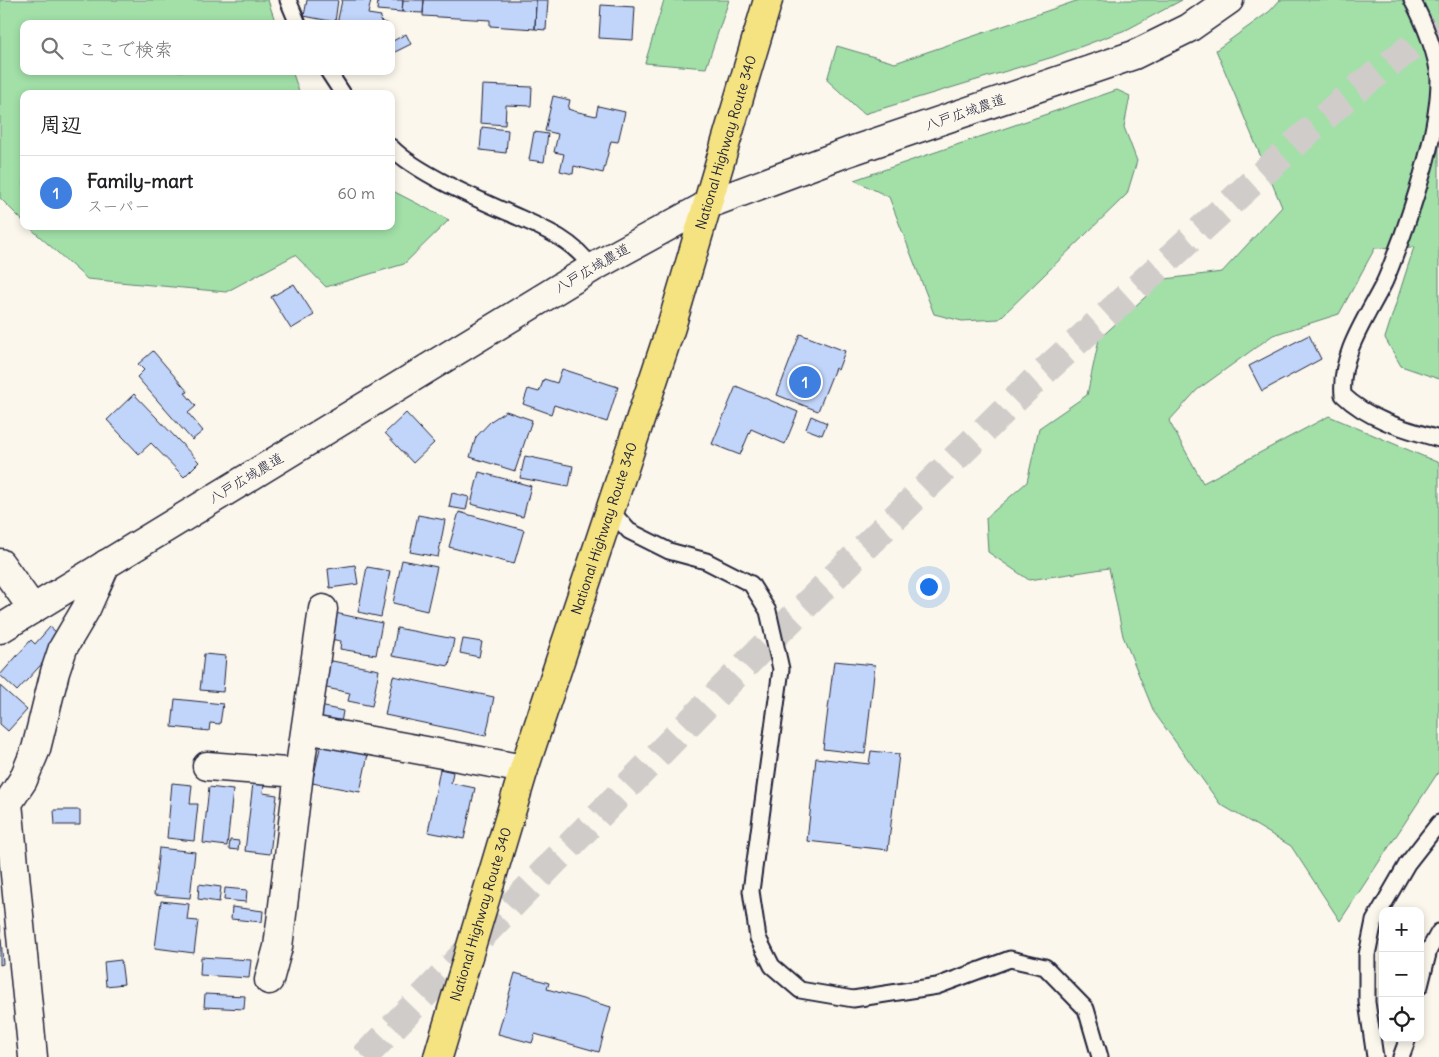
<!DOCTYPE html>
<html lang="ja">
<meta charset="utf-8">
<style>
:root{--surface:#fff;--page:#f6f6f6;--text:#202124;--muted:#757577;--line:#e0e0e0;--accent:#0f766e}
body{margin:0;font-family:Delius,"Klee One",sans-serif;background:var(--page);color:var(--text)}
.controls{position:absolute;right:15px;bottom:15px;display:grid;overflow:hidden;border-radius:10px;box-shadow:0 2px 8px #0003}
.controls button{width:45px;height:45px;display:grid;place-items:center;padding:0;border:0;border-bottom:1px solid var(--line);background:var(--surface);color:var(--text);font:25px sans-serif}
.you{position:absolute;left:928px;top:586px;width:18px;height:18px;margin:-12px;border:4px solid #fff;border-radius:50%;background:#1a73e8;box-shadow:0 0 0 8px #1a73e833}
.badge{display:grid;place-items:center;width:32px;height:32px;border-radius:50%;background:var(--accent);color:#fff;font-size:16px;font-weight:700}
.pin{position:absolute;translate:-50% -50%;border:2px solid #fff;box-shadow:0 1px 5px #0006}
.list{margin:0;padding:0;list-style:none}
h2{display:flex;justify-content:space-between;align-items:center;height:65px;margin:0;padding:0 20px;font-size:21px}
h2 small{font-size:16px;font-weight:400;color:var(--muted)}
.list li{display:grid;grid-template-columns:32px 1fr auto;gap:15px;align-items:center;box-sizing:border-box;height:75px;padding:0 20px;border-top:1px solid var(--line)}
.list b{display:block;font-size:19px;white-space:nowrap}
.list p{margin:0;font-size:16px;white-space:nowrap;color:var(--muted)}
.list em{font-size:16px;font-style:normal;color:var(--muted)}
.icon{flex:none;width:28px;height:28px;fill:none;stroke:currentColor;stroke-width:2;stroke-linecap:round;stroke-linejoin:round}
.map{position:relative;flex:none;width:1439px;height:1057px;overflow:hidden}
.search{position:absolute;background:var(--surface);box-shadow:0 2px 8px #0003;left:20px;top:20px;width:375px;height:55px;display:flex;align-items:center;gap:12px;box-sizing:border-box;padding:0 18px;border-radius:10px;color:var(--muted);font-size:19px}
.panel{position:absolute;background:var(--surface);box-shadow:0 2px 8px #0003;left:20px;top:90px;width:375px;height:140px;border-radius:10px}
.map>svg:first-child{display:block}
.green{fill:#a2e0a8;stroke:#628172}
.building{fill:#c1d5fa;stroke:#22223b}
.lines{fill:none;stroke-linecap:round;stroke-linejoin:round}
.highway-tunnel{stroke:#d0ccc9;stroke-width:28;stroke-dasharray:28 14;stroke-linecap:butt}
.lane-casing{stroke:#22223b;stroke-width:19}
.street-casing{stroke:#22223b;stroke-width:31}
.secondary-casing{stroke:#22223b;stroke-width:31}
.highway-casing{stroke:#22223b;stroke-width:31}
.lane{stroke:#fbf7ec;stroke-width:15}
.street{stroke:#fbf7ec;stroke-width:28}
.secondary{stroke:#fbf7ec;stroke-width:28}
.highway{stroke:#f5e382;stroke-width:28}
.labels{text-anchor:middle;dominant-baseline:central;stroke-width:4.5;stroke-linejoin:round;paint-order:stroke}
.street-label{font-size:14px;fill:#22223b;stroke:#fbf7ec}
</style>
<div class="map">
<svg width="1439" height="1057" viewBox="0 0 1439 1057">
<rect width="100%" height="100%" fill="#fbf7ec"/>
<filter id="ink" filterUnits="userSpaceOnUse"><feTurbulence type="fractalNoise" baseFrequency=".02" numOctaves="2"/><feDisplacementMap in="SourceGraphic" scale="10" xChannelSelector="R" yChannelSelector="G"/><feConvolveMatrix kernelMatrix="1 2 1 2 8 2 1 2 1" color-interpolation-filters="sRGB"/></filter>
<g filter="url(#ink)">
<!-- green -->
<path class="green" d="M0,0h268l8,24h-252v47h268l8,23h-276v128l-24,-24z
M664,0h65l-23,68 -61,-5z
M1079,0h103l-54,29 -75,28 -189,57 -37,-34 10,-34 58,17z
M1280,0h159v379l-38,-13 -16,-28 29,-91 -39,1 -36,66 -66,21 -76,55 -28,31 34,62 126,-67 110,47v308l-99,150 -49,-75 -71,-42 -66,-92 -31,-76 -14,-68 -80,12 -41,-28 -2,-34 41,-36 12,-54 48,-33 12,-56 66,-60 57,-7 60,-65 -66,-157 54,-39z
M1117,90l13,6 -6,31 13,34 -10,33 -128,125 -37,2 -28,-7 -45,-117 -35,-17z
M391,190l58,30 -45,44 -78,23 -31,-32 -69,37 -139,-13 -59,-53h363z"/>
<!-- building -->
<path class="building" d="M307,0h31l-3,22 -31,-6z
M342,0h29l-3,14 13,2 -1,5 8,3h-51z
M378,0h25l-1,12 -25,-2z
M403,0h21l-1,13 -21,-1z
M424,0h112l-1,29 -45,-3v-6l-67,-4z
M536,0h12l-2,30 -11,-1z
M601,5l34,2 -2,33 -34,-2z
M406,34l5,10 -20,10v-12z
M482,85l50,2 -1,19 -25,-1 -1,20 -25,-2z
M553,96l17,4 -2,9 6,2 22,5 2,-10 27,6 -7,30 -7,-1 -8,32 -29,-7 -1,8 -13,-3 4,-17 -10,-2 4,-18 -13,-3z
M482,127l26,3 -2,23 -26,-3z
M534,132l14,2 -4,28 -15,-2z
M294,284l20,31 -23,14 -20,-32z
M800,334l45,17 -7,19 -3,-2 -17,43 -41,-16z
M1309,335l12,24 -59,32 -13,-25z
M153,351l35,41 -3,1 11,13 -8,7 15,18 -11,9 -55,-63 7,-7 -6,-6z
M562,369l56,18 -11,35 -53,-17 -3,9 -28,-10 5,-15 11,3 5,-13 13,4z
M736,386l62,26 -13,32 -34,-15 -11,26 -28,-11z
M134,394l65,68 -15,15 -33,-34 -12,11 -32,-34z
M506,411l26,9 -17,51 -45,-14 6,-20 15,-16z
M406,413l28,30 -21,20 -28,-30z
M811,416l16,7 -5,12 -16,-6z
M525,456l48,10 -4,21 -49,-9z
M479,472l52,14 -8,31 -52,-13z
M452,493l17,4 -3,13 -17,-3z
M459,512l65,18 -10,34 -65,-17z
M418,515l27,5 -7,37 -28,-5z
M402,560l35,7 -10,44 -34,-8z
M355,565l3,19 -28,4 -2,-19z
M367,567l23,4 -9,46 -23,-5z
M335,613l47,10 -6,32 -36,-6 1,-8 -11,-2z
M50,627l11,9 -15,18 3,2 -32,35 -17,-16 31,-35 4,4z
M397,628l57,11 -5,27 -57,-10z
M463,639l19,3 -3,15 -19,-4z
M204,654l22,2 -3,36 -23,-2z
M327,660l52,10 -7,36 -24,-5 2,-8 -28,-6z
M834,661l41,4 -10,89 -42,-5z
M393,676l101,21 -8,39 -101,-21z
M0,686l27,24 -19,21 -8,-7z
M175,699l48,5 -3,20 -10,-1 -1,8 -37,-4z
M320,706l23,5 -2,12 -24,-5z
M321,744l47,10 -8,38 -48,-9z
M871,751l28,3 -11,96 -81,-9 9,-83 53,6z
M440,769l13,3 -2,11 24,5 -11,51 -36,-7z
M172,783l20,2 -2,19h8l-4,37 -27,-3z
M253,783l11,1 -1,9 14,2 -7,59 -25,-3z
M209,787l24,3 -6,56 -24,-3z
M54,810h26v15h-25z
M230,840l9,1 -1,9 -9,-1z
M159,848l36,4 -5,46 -36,-3z
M199,884l22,3 -2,15 -21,-3z
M225,888l22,2 -1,12 -22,-2z
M161,901l28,3 -2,16 11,1 -4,32 -39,-5z
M232,907l31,4 -1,11 -31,-3z
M0,925l3,39 -3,1z
M201,957l50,3 -2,18 -49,-3z
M121,960l3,24 -18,2 -2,-24z
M515,973l34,10 -2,6 64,18 -12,45 -64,-18 -3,9 -34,-9z
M205,994l40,2 -1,13 -40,-2z"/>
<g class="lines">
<!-- highway-tunnel -->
<path class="highway-tunnel" d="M364,1057l398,-409 272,-267 316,-287 89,-68"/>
<!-- lane casing -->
<g class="lane-casing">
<path id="lane" d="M288,0l10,24
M1412,0c11,19 26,57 27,79 0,48 -21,112 -37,158 -6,15 -11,31 -18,46 -17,34 -45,72 -41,112 26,25 62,34 96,44
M328,71l15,23
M391,147c24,25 86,52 118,66 31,14 64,26 83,55
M611,511l18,20 40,20 37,10 45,23 17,27 13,58 -30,222 7,47 14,28 28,24 53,9 84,-13 73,-27 35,8 41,42 14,48
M1420,986l9,-36 10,-18
M1375,1057l-8,-55v-47l7,-34 33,-57 32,-41
M1401,1057l7,-19"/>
</g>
<!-- street casing -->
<g class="street-casing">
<path id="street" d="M0,563l33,46
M306,729l218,40
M207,766l92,7
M269,980l9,-33 21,-174 24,-164
M33,1057l-25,-254 15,-23 13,-31 19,-77 8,-24 23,-39 20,-45"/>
</g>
<!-- secondary casing -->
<g class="secondary-casing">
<path id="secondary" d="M0,629l592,-361 117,-64 139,-52 286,-97 55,-27 40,-28"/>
</g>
<!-- highway casing -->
<g class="highway-casing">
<g id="highway">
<path id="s1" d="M438,1057l86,-288 147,-442 97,-327"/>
</g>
</g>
<!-- lane -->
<use href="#lane" class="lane"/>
<!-- street -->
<use href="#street" class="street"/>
<!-- secondary -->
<use href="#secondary" class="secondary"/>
<!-- highway -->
<use href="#highway" class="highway"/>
</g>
</g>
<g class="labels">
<!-- street labels -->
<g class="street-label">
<text transform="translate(965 112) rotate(-19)">八戸広域農道</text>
<text stroke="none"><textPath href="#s1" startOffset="959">National Highway Route 340</textPath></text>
<text transform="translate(592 268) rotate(-30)">八戸広域農道</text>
<text transform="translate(246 478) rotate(-31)">八戸広域農道</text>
<text stroke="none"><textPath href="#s1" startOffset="554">National Highway Route 340</textPath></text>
<text stroke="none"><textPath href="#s1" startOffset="149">National Highway Route 340</textPath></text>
</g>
</g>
</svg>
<div class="controls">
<button>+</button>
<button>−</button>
<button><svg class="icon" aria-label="locate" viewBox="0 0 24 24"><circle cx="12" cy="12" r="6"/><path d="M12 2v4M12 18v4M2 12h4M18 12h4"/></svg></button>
</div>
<div class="you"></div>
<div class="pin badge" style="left:805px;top:382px;background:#3f7fe0">1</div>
<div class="search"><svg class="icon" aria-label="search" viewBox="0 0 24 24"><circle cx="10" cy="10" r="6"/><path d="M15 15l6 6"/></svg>ここで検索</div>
<section class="panel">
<h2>周辺<small></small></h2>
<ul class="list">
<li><span class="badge" style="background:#3f7fe0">1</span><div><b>Family-mart</b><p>スーパー</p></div><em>60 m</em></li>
</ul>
</section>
</div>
